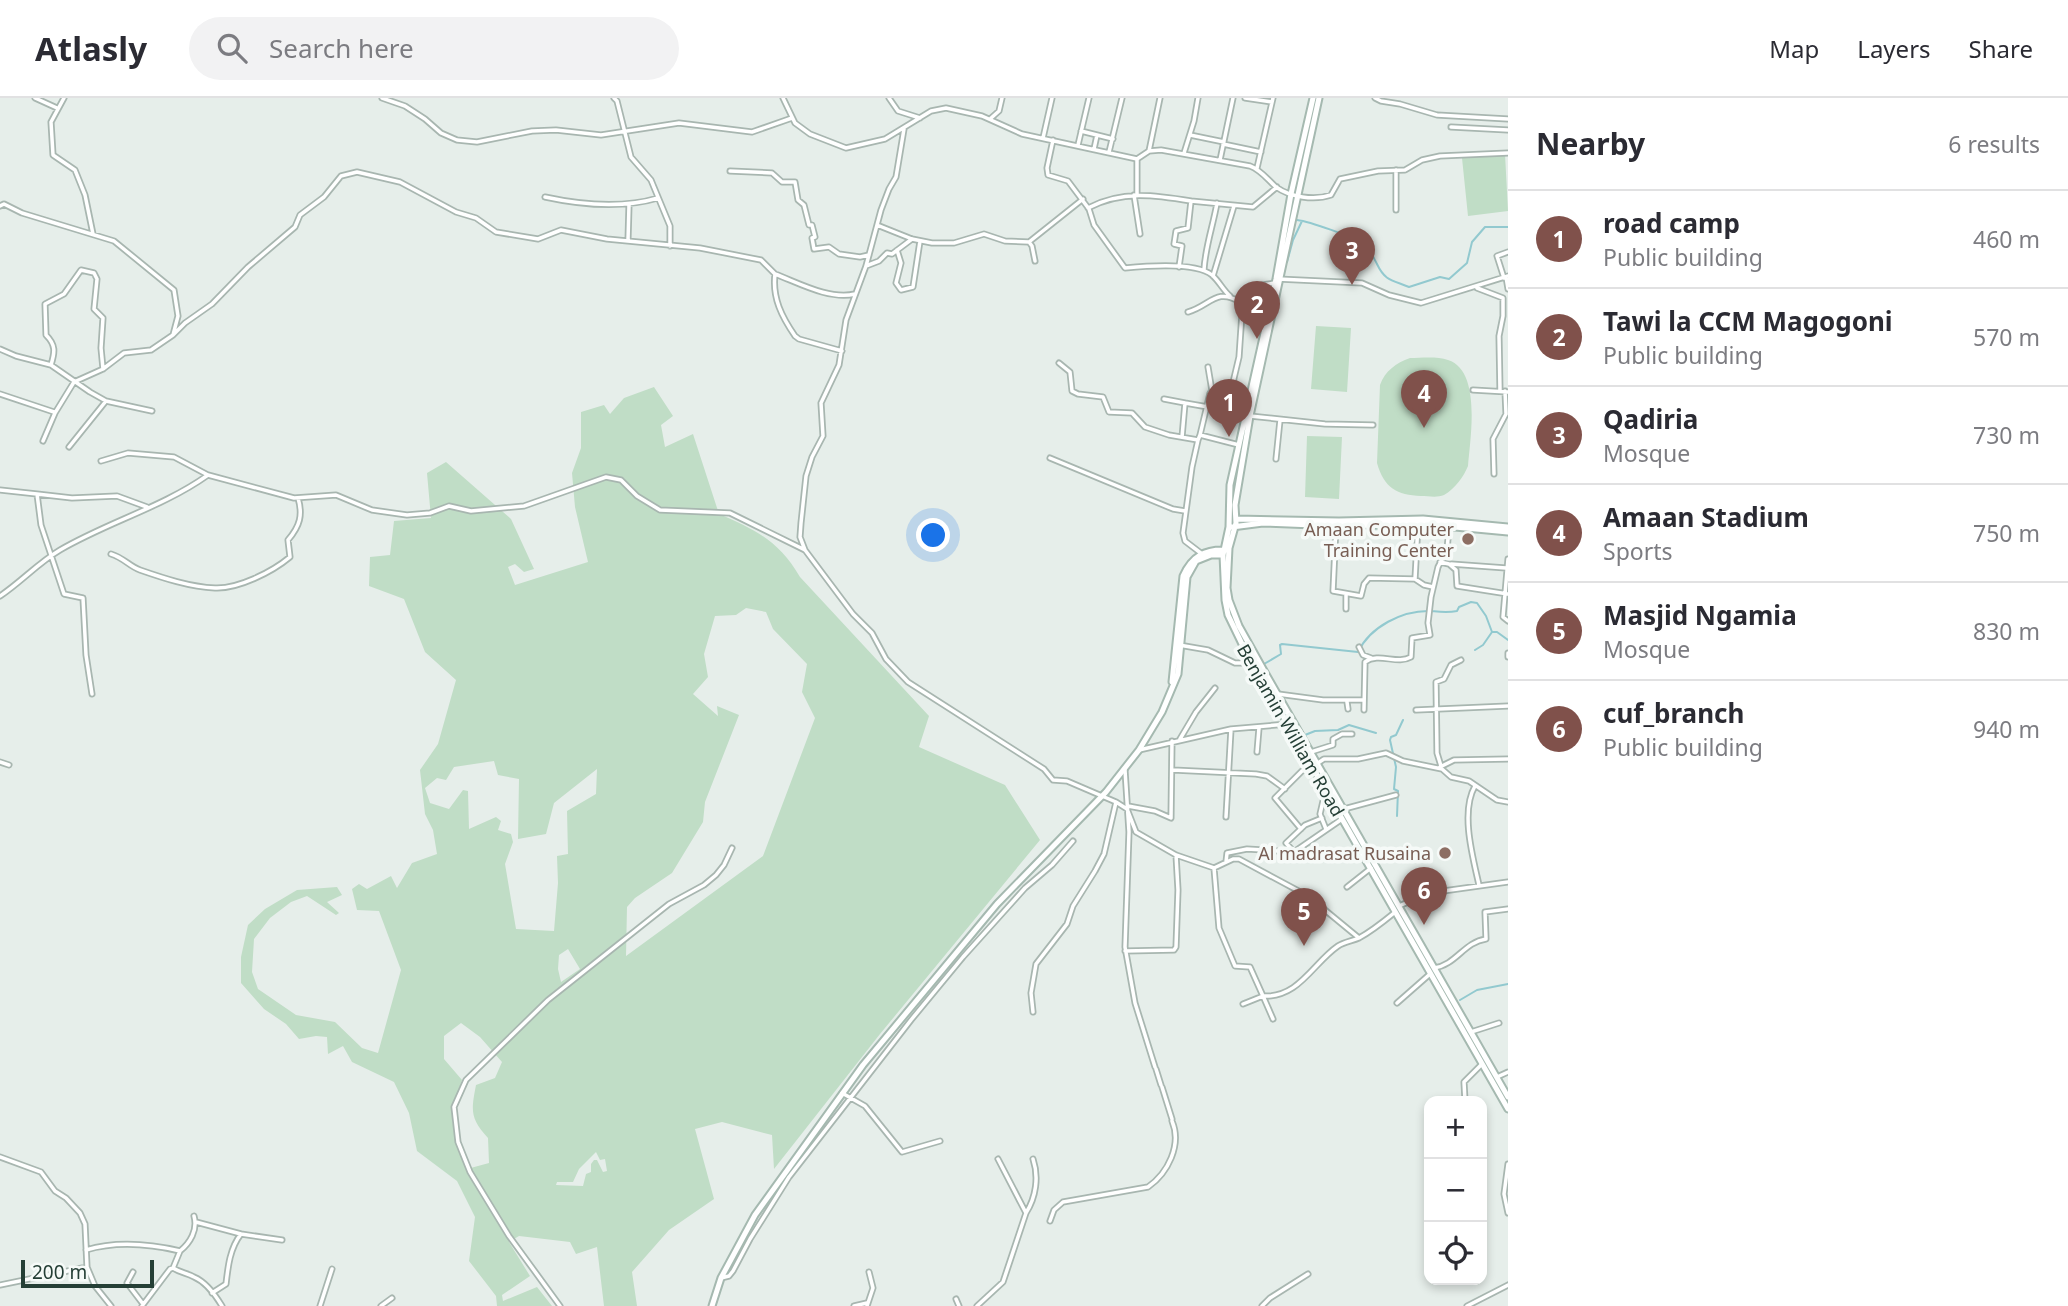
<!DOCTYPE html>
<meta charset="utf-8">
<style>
:root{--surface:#fff;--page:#f2f2f3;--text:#2b2b33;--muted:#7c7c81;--line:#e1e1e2;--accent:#80514b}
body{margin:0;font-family:"Noto Sans",sans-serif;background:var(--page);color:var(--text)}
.controls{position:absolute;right:21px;bottom:21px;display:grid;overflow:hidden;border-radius:14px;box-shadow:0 4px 10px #0003}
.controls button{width:63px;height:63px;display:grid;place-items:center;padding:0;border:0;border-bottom:2px solid var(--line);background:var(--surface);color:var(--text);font:35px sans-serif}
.scale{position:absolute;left:21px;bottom:18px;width:133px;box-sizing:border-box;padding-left:7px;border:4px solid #253f36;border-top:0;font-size:19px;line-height:24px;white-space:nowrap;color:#253f36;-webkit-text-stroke:5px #f6faf8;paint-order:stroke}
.you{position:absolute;left:934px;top:438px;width:24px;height:24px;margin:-18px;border:5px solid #fff;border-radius:50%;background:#1a73e8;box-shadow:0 0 0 10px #1a73e833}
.badge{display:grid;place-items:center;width:46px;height:46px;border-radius:50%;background:var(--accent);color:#fff;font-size:23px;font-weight:700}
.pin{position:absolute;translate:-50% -58px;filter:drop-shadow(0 2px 4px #0008)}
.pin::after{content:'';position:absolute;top:37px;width:24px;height:21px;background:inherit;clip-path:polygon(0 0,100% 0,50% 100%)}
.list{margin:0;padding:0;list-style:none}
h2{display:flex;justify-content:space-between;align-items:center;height:91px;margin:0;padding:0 28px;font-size:30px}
h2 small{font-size:23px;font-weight:400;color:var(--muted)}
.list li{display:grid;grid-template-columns:46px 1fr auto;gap:21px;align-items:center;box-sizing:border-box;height:98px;padding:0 28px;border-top:2px solid var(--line)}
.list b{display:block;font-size:26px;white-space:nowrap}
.list p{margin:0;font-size:23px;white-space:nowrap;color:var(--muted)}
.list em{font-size:23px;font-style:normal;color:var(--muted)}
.icon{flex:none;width:38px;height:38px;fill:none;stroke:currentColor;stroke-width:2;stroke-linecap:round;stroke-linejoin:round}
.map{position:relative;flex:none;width:1508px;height:1208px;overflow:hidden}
header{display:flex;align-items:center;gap:42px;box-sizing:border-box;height:98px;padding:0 35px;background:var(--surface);border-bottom:2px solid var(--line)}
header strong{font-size:33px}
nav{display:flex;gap:38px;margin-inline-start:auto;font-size:24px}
.search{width:490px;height:63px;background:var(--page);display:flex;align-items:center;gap:18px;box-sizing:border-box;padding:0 24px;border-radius:38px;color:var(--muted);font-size:26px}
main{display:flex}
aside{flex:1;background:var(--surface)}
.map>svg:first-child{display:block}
.green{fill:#c0ddc6;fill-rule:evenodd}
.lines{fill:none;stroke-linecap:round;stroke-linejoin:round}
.stream{stroke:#92c9cf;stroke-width:2}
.minor-casing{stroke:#a8b6b0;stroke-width:7}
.secondary-casing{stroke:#a5b9b0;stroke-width:9}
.minor{stroke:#fff;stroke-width:3.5}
.secondary{stroke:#fff;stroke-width:5}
.education-dot{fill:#8d6e63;stroke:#f6faf8;stroke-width:2.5}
.labels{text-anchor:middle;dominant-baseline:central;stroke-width:7;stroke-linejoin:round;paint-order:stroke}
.education-label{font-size:18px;fill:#785e54;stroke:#f6faf8;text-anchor:end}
.street-label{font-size:18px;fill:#253f36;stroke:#f6faf8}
</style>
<header>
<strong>Atlasly</strong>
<div class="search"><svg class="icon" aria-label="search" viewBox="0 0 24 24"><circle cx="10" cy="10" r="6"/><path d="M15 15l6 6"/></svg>Search here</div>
<nav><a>Map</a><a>Layers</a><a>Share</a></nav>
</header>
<main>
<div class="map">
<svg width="1508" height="1208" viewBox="0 0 1508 1208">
<rect width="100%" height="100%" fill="#e6eeea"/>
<!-- green -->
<path class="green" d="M1505,56l3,57 -40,5 -6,-58z
M1316,228l35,2 -4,64 -36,-3z
M1410,260c11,0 27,-2 38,2 34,11 22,79 20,106 -4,10 -13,23 -24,29 -7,3 -16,1 -23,1 -24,-1 -37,-8 -44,-33l3,-78c5,-14 16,-22 30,-27z
M654,289l19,29 -12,9 4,22 28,-13 26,80c37,16 60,27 81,63l129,139 -10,31 86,38 35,55 -160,194 -106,135 -2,-34 -50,-13 -27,7 19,70 -45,31 -37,42 5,34h-33l-7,-59 -21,7 -6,-12 -51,-6 -10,6 21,34 -28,19 1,6 34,-14 15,19h-55l-1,-10 -27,-35 6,-44 -18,-36 -40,-30 -8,-38 -15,-31 -42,-20 -9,-16 -15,8 -1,-17 -11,-1 -17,3 -13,-15 -22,-15 -23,-26v-26l7,-32 17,-16 32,-19 40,-3 5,8 -15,7 12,11 -3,2 -29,-19 -16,6 -21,16 -16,21 -2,33 6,17 38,26 39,7 27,26 16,5 23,-83 -22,-59 -22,-1 -5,-21 7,-5 8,5 24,-13 6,12 15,-25 25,-9 -4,-24 -8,-16 -5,-44 18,-26 18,-64 -31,-28 -21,-53 -35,-13 1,-29 20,-2 4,-34 37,-3 -4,-45 19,-11 65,57 23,50 -10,3 -9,-8 -7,3 7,18 73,-23 -13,-55 -3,-34 9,-25v-36l23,-7 6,9 14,-16zM746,510l20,4 7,17 34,35 -5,28 13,26 -52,138 -137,100 1,-49 8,-9 37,-25 31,-51 2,-20 34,-87 -22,-9 1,10 -25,-22 15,-17 -4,-23 11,-38 21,-1zM494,663l4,14 21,4 -1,60 28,-5 8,-31 43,-34 -1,25 -29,17 1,43 -11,2 1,27 -4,48 -38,-2 -11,-65 8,-22 -2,-8 -13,-4 3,-9 -5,-4 -27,12 -1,-38 -5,-1 -14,19 -19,-6 -5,-15 12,-10 9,2 8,-13zM568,851l12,20 -19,13 -3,-13 1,-14zM461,925l19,14 22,25 -7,16 -19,7c-5,26 -6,33 12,53l1,25 -22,6c-8,-17 -17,-41 -14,-61 2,-9 6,-19 9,-28l-18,-21v-23zM596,1054l4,8 5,-1 2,12 -4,1 -6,-12h-3l-3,4v8l-5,2 -3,12 -27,-1 1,-3h16l6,-13z
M1307,338l35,1 -3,62 -34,-2z"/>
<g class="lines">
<!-- stream -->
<path class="stream" d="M1297,122c15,2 52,16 67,23l6,4c1,7 4,11 7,17 8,17 15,16 32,23l31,-10 9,2 18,-16 5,-21 13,-15h23
M1287,164l6,-22 9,-19
M1475,552l8,-5 9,-13h5l11,8
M1264,566l17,-10 -1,-9 2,-1 76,8c12,-25 44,-42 73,-41 10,1 16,2 26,0l2,-4 12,-5 6,1 9,13 6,16
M1305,637l10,-4 23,-1 11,-5 27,8
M1397,718l1,-25 -4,-2 2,-22 -6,-27 1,-3 5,-2 7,-15
M1460,902l17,-10 31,-6"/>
<!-- minor casing -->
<g class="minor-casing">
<path id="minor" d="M35,0l22,10
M64,0l-13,24 2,33 22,15 10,25 8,39
M382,0l23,8 20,13 16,14 16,7 20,2 55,-11 24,-1 45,5 78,-12 73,9 40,-14
M614,0l3,3 14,56 20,23 19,46v20
M783,0l12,25 15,11 36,14 39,-9 46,-28 15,-3 36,8 40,18 115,25 12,-8 12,-1 89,16c11,4 17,13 26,21 14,10 38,14 55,8l9,-16 38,-8 27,-1 17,-10 18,-4 68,-3
M889,0l9,13 22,7
M1245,0l27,4
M1375,0l6,3 19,3 37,11 71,4
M990,21l9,-8 3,-13
M1451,29l57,3
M1081,33l32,8
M1190,37l34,7
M1043,40l9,-40
M1053,42l-6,28 1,7 20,6 21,28 5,16 31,43c20,-2 71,-6 87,7 7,6 11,15 18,21
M1223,46l38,8
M1078,47l11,-47
M1094,51l3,-14
M1149,53l11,-53
M1109,54l13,-54
M1184,55l10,-32 4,-23
M1220,62l13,-62
M1257,70l16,-70
M730,73l42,2 10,9h13l3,18 6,5 5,20h3l3,12 -3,1 2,11 15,-2 10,7 21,3 9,-2
M1134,97l6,39
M1137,97v-36
M545,99c37,8 76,12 113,1
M0,108l4,-2 18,9 92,28 60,49 4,26 -5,19 -22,15 -27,3 -21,16 -29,13 -19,31 -12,28
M1088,110c34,-18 67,-13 103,-7
M1396,112v-40
M877,127l35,14 20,4h22l30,-9 21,7 24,1 54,-43
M628,142l1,-35
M1029,144l3,4 3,15
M897,152l4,13 -5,20 5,7 12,-3 7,-46
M866,168l13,-5 8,-8 5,1 20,-15
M1179,169l3,-21 -8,-2 2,-13 12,-3 3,-27 62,6 24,-20
M1204,172c1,-22 9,-44 13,-67
M775,176c24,9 54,26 80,20
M1213,178l21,-70
M1506,179l2,12
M1504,180l-7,-22 11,-4
M1278,181l84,4 27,12 32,8 87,-27
M1477,190l26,10v18l-4,20 1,55
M1188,214c22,-6 28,-25 52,-10
M173,237l12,-12 27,-19 36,-37 47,-40 5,-12 24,-18 17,-21 16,-4 43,10 56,30 20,6 20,14 42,7 23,-9 46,9 93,9 61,12 14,14c-3,24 7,43 20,62l4,3 43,12
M0,251l16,7 35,9 39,27 16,9 46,10
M1059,265l11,9 2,19 6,3 25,3 6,15 23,1 13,14 24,8 29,5 2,-5 39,10
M51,267c4,-13 5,-20 -5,-30l-1,-31 19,-10 17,-24 13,3 3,6 -3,30 9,9 -2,30 2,21
M1208,269l4,24
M1473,292l35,2
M0,296l54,18
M1231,298l17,6
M1164,301l21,4 -3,34
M1185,305l23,4
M1250,318l75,8 48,1
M1200,337l10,-42 20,2 9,-38 3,-44 -1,-16 2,-3 19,-9 13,-2
M1198,342l-6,27 -9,66 2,8 17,13
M69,349l37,-46
M1050,360l123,51 12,2
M1276,361l4,-39
M101,363l27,-8 46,4 34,18
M1494,376l-1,-35 13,-25 -1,-23
M0,392l37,4 4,31 23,69 19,4 3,57 6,39
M37,396l35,4 45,-2 30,11
M1418,426l-3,55 9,6 9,2
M1336,428l-3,65 28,5 3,-12 5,-6 46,1
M805,452l-5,-13 1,-14 5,-47 6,-19 11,-21 -2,-33 18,-38 7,-45 20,-54 15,-56 8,-21 7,-12 8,-48
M111,456c13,4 18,12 29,16 23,8 50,17 75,18 23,1 57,-16 75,-31l-2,-17c12,-14 15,-25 10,-42
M1508,461l-5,58 5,4
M1440,464l9,2 7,6 1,16 51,8
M1451,466l55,4
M0,498c21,-14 38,-33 60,-46 48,-28 103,-43 148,-75l86,23 42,-3 36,15 35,5 23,-2 19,-7 22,5 53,-5 82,-29 15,3 16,16 23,14 70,3 75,37 48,64 19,19 14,26 22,23 136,87 9,11 14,1 49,21 11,7 9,23 40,23 38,13 19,-9h6l69,37 51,42
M1346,511v-14
M1179,547l29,5 27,13h17
M1359,549l4,8 8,3
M1508,555v4
M1278,596l45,6h40
M1347,604l1,7
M1364,612l1,-48c14,-10 32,3 46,-5l1,-19 18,-3 -2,-12 3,-26 7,-30 9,-17 2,-23
M1416,612l92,-4
M1180,641l16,-27 19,-24
M1139,652l92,-21 57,-5
M1257,654l2,-24
M1311,654l22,-7v-6l9,-5h10
M0,664l9,3
M1318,665l6,-4h34l28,-6 17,8 39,8 9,8 18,4 28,19 11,2
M1441,668l-4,-13 -1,-71 8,-3 7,-14 10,-5
M1440,669l14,-7 54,-1
M1125,672l4,62 -4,115 10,56 20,64
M1173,672l83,4 11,2 18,13
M1475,688c-15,26 -2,72 4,99
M1128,708l27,5 16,7 1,-77
M1344,711l52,-14
M1226,719l5,-88
M1301,731l-26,-31 27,-27 11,-5
M1326,731l-6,-15 3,-13 5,-4
M1294,754l-8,-9 19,-18 17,-7
M1226,764l1,-9 20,-4 47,3 48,-33
M1214,770l5,60 16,38 15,1 13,29c36,2 50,-33 75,-50 6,-4 14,-5 21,-8 13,-7 24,-16 35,-25
M1347,789l24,-19
M1399,808l30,-13 79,-11
M1125,853l49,-1 2,-3 2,-57 -2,-35
M1434,870c22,-3 30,-26 52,-29l-1,-27 23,-3
M1397,905l33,-29
M1243,906l20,-8 10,23
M1033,914l-2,-19 5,-29 31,-40 6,-18 22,-35 9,-17 12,-52
M1471,934l28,-9
M1156,971l5,16
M1497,979l11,-5
M1162,989l10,32
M842,995l23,13 37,46 38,-11
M1465,1003l-1,-19 18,-18
M0,1059l41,15 14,19 11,7 14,15 5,11 2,43
M1508,1066l-4,30 4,19
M1026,1115c10,-16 13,-36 7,-54
M1050,1123l4,-11 9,-8 85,-15c20,-14 34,-42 24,-66
M196,1124l45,12
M86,1152c30,-9 64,-6 94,1 10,-8 18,-21 14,-35
M180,1153l-7,17c8,5 14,5 21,9 12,5 22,19 28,29
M133,1174l-6,11 16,21
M721,1180l8,-2 4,-5 17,-32 39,-62 122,-157 52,-63 62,-69 27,-23 21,-24
M0,1187l87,-18 8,19 16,20
M212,1195l14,-9c2,-18 4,-36 15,-50l41,6
M956,1201l3,7
M142,1208l28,-37 3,-1
M320,1208l12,-37
M381,1208l11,-8
M560,1208l-51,-70 -39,-64 -12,-30 -4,-35 12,-27 82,-80 121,-96 35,-19 12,-10 8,-10 8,-17
M854,1208l13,-3
M867,1208l6,-18 -4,-16
M977,1208l26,-24 23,-69 -28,-54
M1262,1208l8,-8 38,-24
M1467,1208l41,-21"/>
</g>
<!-- secondary casing -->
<g class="secondary-casing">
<path id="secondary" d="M1313,0l-22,96 -15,85 -46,206 -1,42 -6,28 2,45 3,15 14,29 266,465
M1319,0l-69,318 -15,89 1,18 -7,25 -2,40 2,12 10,26 24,43 245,428
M1236,421l103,2 84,-2 85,8
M1232,429l31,-4 76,3 84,-2 85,8
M1172,584l11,-106c9,-20 22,-27 43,-26
M712,1208l9,-28 34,-63 108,-150 134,-161 109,-112 33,-42 23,-38 16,-38 9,-97 9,-16 15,-6h12"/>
</g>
<!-- minor -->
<use href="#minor" class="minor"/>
<!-- secondary -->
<use href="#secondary" class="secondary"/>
</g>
<!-- markers -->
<g class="education-dot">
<circle cx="1468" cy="441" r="7"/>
<circle cx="1445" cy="755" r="7"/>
</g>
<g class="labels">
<!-- education labels -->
<g class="education-label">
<text x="1454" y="431">Amaan Computer<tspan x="1454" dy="21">Training Center</tspan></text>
<text x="1431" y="755">Al madrasat Rusaina</text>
</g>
<!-- street labels -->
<g class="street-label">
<text transform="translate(1291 632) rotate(60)">Benjamin William Road</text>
</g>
</g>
</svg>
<div class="controls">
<button>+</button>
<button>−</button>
<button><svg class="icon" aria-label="locate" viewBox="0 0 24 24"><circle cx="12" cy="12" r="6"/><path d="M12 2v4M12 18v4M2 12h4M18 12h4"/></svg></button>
</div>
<div class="scale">200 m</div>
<div class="you"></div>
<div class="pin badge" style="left:1229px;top:339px">1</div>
<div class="pin badge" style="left:1257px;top:241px">2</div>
<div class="pin badge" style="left:1352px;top:187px">3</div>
<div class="pin badge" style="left:1424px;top:330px">4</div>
<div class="pin badge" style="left:1304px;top:848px">5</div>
<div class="pin badge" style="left:1424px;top:827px">6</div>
</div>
<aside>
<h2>Nearby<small>6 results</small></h2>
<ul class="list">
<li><span class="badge">1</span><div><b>road camp</b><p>Public building</p></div><em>460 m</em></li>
<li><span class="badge">2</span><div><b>Tawi la CCM Magogoni</b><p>Public building</p></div><em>570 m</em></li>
<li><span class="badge">3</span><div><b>Qadiria</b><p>Mosque</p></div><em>730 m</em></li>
<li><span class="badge">4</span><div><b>Amaan Stadium</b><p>Sports</p></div><em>750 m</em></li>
<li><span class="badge">5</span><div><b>Masjid Ngamia</b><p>Mosque</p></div><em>830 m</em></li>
<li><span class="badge">6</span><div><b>cuf_branch</b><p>Public building</p></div><em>940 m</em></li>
</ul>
</aside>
</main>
